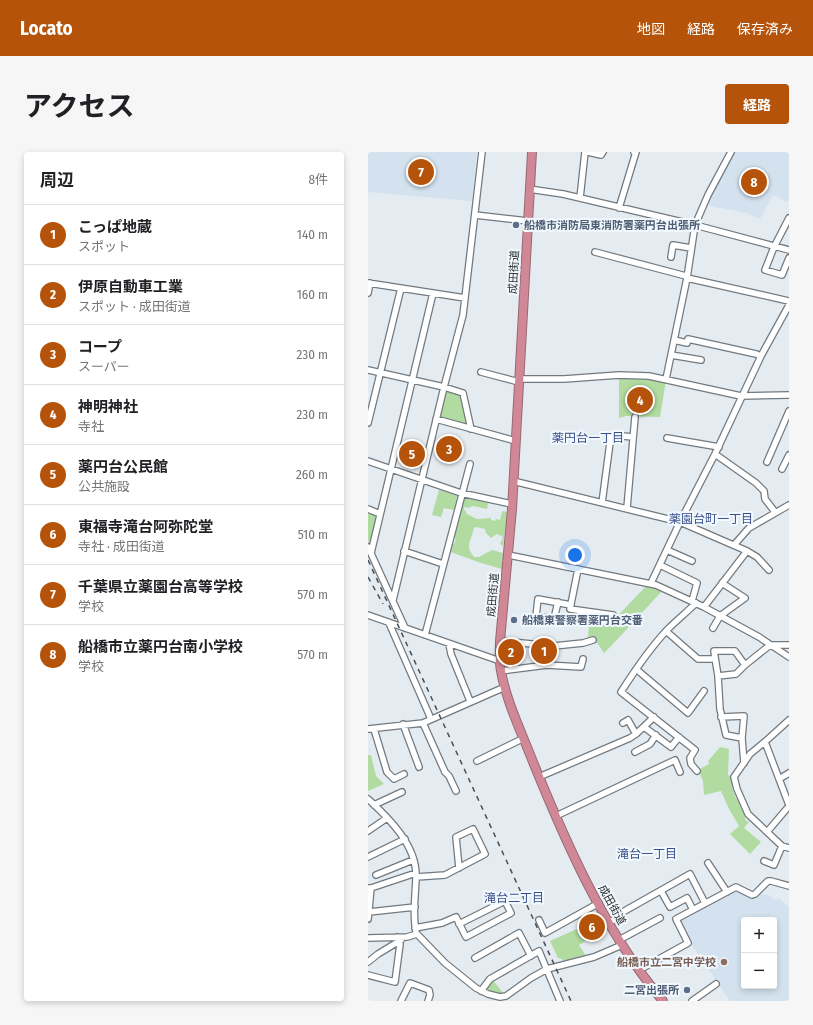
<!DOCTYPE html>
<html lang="ja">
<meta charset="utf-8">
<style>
:root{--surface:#fff;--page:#f6f6f6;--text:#202124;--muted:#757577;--line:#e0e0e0;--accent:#b45309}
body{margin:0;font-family:"Fira Sans Condensed","Noto Sans JP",sans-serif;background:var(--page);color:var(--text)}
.controls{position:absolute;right:12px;bottom:12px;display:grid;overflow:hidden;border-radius:4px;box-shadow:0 2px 6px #0003}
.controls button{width:36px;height:36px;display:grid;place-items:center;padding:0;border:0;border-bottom:1px solid var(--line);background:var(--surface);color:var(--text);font:20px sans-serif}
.you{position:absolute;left:207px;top:403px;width:14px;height:14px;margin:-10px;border:3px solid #fff;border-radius:50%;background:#1a73e8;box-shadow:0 0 0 6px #1a73e833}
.badge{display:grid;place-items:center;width:26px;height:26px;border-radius:50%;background:var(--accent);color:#fff;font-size:13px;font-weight:700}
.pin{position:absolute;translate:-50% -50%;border:2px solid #fff;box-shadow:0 1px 4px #0006}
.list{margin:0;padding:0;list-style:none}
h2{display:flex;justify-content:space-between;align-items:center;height:52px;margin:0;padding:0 16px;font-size:17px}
h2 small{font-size:13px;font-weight:400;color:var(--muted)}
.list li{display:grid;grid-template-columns:26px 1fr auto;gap:12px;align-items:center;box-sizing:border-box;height:60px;padding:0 16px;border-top:1px solid var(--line)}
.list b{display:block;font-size:15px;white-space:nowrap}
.list p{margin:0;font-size:13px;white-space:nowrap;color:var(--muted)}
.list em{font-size:13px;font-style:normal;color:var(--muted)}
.map{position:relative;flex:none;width:421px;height:849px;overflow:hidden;border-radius:4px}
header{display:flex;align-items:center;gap:24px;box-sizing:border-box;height:56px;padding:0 20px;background:var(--accent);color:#fff}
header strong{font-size:19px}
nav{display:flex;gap:22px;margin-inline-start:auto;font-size:14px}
.intro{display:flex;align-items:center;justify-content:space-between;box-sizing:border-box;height:96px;padding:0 24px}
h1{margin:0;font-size:28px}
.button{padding:10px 18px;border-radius:4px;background:var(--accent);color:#fff;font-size:14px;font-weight:700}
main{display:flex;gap:24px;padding:0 24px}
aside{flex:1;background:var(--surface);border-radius:4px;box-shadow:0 2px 6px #0003}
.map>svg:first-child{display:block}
.built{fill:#d3e2ee;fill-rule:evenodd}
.green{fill:#b1dba0}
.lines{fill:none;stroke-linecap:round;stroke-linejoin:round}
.minor-casing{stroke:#72797f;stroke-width:8}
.highway-casing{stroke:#976973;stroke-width:10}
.minor{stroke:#fff;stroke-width:5.5}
.highway{stroke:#d08896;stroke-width:8}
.rail{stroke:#4a4e50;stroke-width:1.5;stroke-dasharray:5 5;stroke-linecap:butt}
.service-dot{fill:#5c6f8a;stroke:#f2f9fe;stroke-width:1.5}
.education-dot{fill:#8d6e63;stroke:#f2f9fe;stroke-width:1.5}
.labels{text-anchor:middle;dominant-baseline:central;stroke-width:4;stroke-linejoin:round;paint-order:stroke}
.service-label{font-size:11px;font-weight:bold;fill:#4e5e75;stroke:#f2f9fe;text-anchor:start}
.street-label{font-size:11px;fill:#2d3032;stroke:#f2f9fe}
.education-label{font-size:11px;font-weight:bold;fill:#785e54;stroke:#f2f9fe;text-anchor:end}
.neighbourhood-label{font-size:12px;fill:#3a4f8a;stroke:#f2f9fe}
</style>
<header>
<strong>Locato</strong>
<nav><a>地図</a><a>経路</a><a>保存済み</a></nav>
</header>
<div class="intro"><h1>アクセス</h1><a class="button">経路</a></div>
<main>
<aside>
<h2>周辺<small>8件</small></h2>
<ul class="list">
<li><span class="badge">1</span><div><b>こっぱ地蔵</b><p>スポット</p></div><em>140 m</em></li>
<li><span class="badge">2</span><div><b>伊原自動車工業</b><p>スポット · 成田街道</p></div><em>160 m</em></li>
<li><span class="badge">3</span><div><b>コープ</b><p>スーパー</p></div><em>230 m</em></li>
<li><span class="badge">4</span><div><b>神明神社</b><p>寺社</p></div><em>230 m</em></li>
<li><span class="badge">5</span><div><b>薬円台公民館</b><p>公共施設</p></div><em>260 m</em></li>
<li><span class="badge">6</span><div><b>東福寺滝台阿弥陀堂</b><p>寺社 · 成田街道</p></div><em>510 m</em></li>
<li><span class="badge">7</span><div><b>千葉県立薬園台高等学校</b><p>学校</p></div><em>570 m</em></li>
<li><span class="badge">8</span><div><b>船橋市立薬円台南小学校</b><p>学校</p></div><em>570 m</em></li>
</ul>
</aside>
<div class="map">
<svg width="421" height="849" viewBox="0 0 421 849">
<rect width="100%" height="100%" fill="#e4ecf2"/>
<!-- built -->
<path class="built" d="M0,0h109l-5,49 -104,-9z
M365,0h56v46l-2,4 -14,-7 -13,24 -13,-6 -32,-6 -8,-3z
M369,736l20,10 3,-4 9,1 7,5 3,-2 10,10v93h-59l-41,-60 -10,-21zM376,768h30v66h-30z"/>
<!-- green -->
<path class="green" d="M251,225l30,1 17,2 -6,37 -34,-1 -7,2z
M79,238l14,4 6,31 -25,-7 -2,-2 6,-25z
M71,338l18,6 -3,14 -10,-2 -3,9 -9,-2z
M94,345l26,6 -1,6 -14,-3 -5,2 -4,-1v2l3,5 10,5 14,-1v2l4,1 1,-2 4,1 2,-8 1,-1 4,1 -4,34 -3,-2 3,-7 -6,-3 -6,4 -5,-5 -1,-4 -9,-2 -2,1c-2,11 -10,18 0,29h5l13,-7 11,3 -1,16 -21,-6 -33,-12 3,-8 3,1 2,-5 -4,-2z
M0,359l9,3 -7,31 -2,-5z
M280,432l15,6 -50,54 -9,9 -10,-15 -6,1 1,-15 20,1z
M352,595l9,2 -1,26 4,2c-3,20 14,29 13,43l4,2 -5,6 17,14 -11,12 -20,-20 9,-8 -10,-17 -8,-18 -17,4 -1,-14 -5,-11 11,-6 -1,-3z
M0,603h3l5,21 8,8 -16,7z
M211,776l8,12 -8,5 7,11 -23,5 -1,-2 -4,-1 -8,-17z
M124,827l12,15h-5l-14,-4v-3z"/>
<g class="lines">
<!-- minor casing -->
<g class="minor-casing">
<path id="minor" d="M220,0l13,3 2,-3
M161,37l34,5 132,31 94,25
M212,46l5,-46
M251,56l17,-56h-2
M107,63l53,6
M421,66l-15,29 -9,23 17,5 7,-17
M227,100l91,24
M303,105l2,-12 18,3
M319,126l102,23
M0,131l97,15
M0,141l2,-10
M306,188l13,3 1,-4 68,15 5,2
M303,203l30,5
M0,218l76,17 19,6 8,36
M113,220l38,10
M151,227h45l55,-4 30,1 92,20 48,-1
M298,227l21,-101 8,-53 13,-30 23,-43
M68,267l80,22
M0,271l33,-135
M299,286l52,9
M347,302l41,29 8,8 1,8 10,13
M0,309l93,32 51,11
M399,310l22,-51
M414,317l7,-14
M145,329l167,41 67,29 -43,56
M234,351l9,-68 22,2
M259,356l8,-91
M0,357l12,5
M366,393l15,-17 40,-23
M0,395l37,81
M299,398l25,11
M36,399l39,13
M379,399l10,6 12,13
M3,401l62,-260
M140,403l148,30 48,22 55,30 30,20
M292,413l37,18 -5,18
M210,417l-8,40 43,6
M283,431l29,-61 35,-68 46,-98 28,-51
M25,448l51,-213 19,-72 19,-163
M190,450l-4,17 -18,-3 2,-17 33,6
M328,451c-9,9 -19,17 -28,26 -18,19 -33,41 -47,63l74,58 -5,8 1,6 6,7
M0,463l132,46
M21,471l42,96
M345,476l7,-12 25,-18 -23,-15
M298,479l32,28h17
M57,483l45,-171
M132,489l54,5 29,-3 10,-3
M81,492l2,10 19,47
M268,517l52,44 16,-22
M133,519l46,-6 34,2 2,-8
M350,524l18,-2 9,-9
M353,565l23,-1 -2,22 2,25
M421,568l-22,20 -17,14 -16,23 3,12 11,25 34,32 7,2
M55,571l22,49 4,4 7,15
M255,571l5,-3 8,14
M35,572l16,43
M276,575l27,20 8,-10
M0,577l55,-6 82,-36
M6,577l13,43 7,7 10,-5
M374,586l-16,-3 -6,-26 -2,-33 -4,-25h21l10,14 25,-20h19
M397,590l24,63
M267,600l15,-8 6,-9
M109,609l47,-23
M171,625l91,-39 6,-4 18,-17
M411,627l10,-6
M0,647c21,19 48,46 48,76 0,18 -4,38 0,56
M6,653l28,-13
M188,664l119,-56 5,12
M0,679l19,-13
M399,680l22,-26
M0,705l37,-18
M396,709l10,4 8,-19
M340,711l19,29
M8,723l37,-15
M48,725l29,-2 40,-21 -12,-25 -17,8 3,31
M0,736h3l45,-15
M293,739l9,16 17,-9 6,12
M1,760l46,-5
M0,767l3,-31
M171,768l6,13 54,-30
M241,770l9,-4 3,-5 69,-39 15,29
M47,776l27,-5 14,-6 10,20 45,-24 -6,-12 -46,23
M0,786l39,-1 10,-3 28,29 31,25 12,6 12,3 6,-1 25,-18 16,-9 47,-12 28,-12
M251,788l41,-22
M107,806l44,-25 12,23
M0,810l10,-8 23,-14
M271,818l49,-27 -12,-24 60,-32 16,8 3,-1 13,-13h3l18,5
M0,823l27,7 5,-38 -3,-7
M113,839l9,-12 49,-28 21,50
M33,849l9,-18 19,7 1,5 -2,6
M324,849l24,-17"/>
</g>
<!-- highway casing -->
<g class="highway-casing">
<path id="highway" d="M164,0l-20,357 -12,132c0,10 -1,20 1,30 5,29 19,58 30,86 34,84 73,174 132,244"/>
</g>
<!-- minor -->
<use href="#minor" class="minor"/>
<!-- highway -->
<use href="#highway" class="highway"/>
<!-- rail -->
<path class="rail" d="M0,408l203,441
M0,425l15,27"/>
</g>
<!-- markers -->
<g class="service-dot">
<circle cx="148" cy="73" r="4"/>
<circle cx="146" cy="468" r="4"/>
<circle cx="319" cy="838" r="4"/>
</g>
<circle class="education-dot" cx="356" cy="810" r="4"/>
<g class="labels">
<!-- service labels -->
<g class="service-label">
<text x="156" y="73">船橋市消防局東消防署薬円台出張所</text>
<text x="154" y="468">船橋東警察署薬円台交番</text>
<text x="311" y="838" text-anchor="end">二宮出張所</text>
</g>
<!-- street labels -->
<g class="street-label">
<text transform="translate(146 120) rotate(-87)">成田街道</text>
<text transform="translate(125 443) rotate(-85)">成田街道</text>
<text transform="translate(244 753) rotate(61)">成田街道</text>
</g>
<!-- education labels -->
<g class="education-label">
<text x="348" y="810">船橋市立二宮中学校</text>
</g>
<!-- neighbourhood labels -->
<g class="neighbourhood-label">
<text x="220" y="286">薬円台一丁目</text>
<text x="343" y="367">薬園台町一丁目</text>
<text x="279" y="702">滝台一丁目</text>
<text x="146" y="746">滝台二丁目</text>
</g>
</g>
</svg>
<div class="controls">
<button>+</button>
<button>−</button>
</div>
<div class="you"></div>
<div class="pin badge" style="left:176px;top:499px">1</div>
<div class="pin badge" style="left:143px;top:500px">2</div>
<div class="pin badge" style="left:81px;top:297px">3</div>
<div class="pin badge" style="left:272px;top:248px">4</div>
<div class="pin badge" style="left:44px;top:302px">5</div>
<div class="pin badge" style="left:224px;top:775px">6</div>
<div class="pin badge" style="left:53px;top:20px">7</div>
<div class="pin badge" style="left:386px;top:30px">8</div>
</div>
</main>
